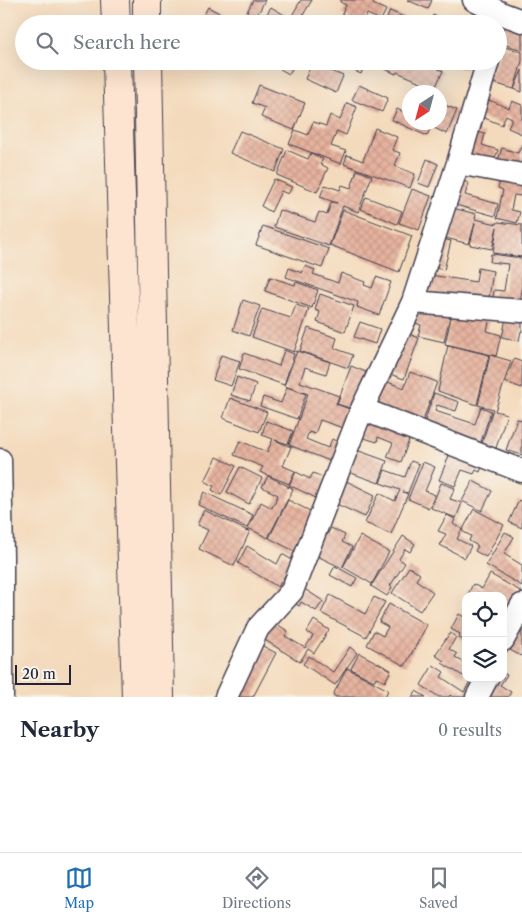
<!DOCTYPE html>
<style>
:root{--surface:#fff;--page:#f2f2f3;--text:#1f2937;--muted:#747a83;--line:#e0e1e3;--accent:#1f6fb2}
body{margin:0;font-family:"Libre Caslon Text",serif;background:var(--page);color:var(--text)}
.controls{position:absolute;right:15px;bottom:15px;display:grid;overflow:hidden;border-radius:10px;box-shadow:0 5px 20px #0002}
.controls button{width:45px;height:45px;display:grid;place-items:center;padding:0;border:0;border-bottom:1px solid var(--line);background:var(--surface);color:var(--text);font:25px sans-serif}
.compass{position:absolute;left:402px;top:85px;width:45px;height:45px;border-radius:50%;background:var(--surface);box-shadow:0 5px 20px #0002;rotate:216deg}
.scale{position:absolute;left:15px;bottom:12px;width:56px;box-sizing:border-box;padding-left:5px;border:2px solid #22223b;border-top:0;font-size:14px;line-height:18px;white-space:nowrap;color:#22223b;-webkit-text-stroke:4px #f7f3e8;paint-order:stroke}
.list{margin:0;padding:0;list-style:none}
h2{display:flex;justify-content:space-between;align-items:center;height:65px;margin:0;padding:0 20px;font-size:21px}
h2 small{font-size:16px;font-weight:400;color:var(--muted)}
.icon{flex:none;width:28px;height:28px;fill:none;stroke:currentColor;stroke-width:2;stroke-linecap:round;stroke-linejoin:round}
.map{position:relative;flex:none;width:522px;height:697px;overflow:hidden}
.search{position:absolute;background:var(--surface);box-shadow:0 5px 20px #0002;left:15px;right:15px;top:15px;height:55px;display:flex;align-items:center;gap:12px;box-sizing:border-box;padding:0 18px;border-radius:28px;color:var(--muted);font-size:19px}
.sheet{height:155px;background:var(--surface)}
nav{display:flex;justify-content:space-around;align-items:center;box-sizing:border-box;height:70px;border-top:1px solid var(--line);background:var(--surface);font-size:14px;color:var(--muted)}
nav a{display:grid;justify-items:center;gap:2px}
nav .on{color:var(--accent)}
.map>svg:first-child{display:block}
.building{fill:url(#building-cross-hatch)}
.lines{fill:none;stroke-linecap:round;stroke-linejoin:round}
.minor-casing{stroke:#423e4e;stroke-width:25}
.secondary-casing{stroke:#423e4e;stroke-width:30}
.minor{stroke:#fff;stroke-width:22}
.secondary{stroke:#fde4d0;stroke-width:28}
</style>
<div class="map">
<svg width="522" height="697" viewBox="0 0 522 697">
<defs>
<pattern id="building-cross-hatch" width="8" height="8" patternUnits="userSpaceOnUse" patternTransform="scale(1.25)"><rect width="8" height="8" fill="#e6b29e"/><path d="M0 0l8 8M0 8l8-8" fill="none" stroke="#c59989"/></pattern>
</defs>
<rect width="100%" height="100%" fill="#f7f3e8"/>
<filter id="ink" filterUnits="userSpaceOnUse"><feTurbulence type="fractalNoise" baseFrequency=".02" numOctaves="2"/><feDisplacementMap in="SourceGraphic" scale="10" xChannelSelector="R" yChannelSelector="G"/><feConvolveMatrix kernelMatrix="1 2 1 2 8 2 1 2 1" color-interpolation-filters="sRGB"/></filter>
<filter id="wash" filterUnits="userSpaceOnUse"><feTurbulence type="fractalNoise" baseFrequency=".0096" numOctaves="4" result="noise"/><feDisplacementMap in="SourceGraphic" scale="20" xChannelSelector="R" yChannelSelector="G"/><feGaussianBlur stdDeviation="1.12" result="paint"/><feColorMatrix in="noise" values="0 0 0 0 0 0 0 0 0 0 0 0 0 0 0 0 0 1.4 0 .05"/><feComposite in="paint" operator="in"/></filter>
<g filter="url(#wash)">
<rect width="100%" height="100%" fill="#f4dabc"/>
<g id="blocks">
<!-- building -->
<path class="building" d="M253,0h12l-12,24h-12z
M301,0h11l-9,15 15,9h-31z
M341,0h33l-1,4 13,6 -5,10 -14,-6 -4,10h-16l3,-6 -8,-4 4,-9 -6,-3z
M407,0h25l-4,9z
M208,7l15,8 -4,9h-20z
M271,7l17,10 -3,7h-24z
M390,11l30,13h-28l-6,-3z
M433,15l20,9h-24z
M505,22l17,5v23l-23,-7z
M498,45l24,7v9l-8,28 -27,-8 11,-20z
M278,61h18l-7,13 -14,-8z
M339,61h9l-2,8 -9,-3z
M351,61h15l-5,13 -13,-6z
M367,61h66l7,3 -2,5 5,2 -8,17 -38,-16 -1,2z
M445,61h24l-3,9z
M312,63l31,13 -7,17 -31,-14z
M522,70v22l-8,-3z
M259,85l46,18 -11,27 -33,-13 4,-9 -13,-5z
M359,85l29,13 -6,14 -30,-12z
M484,98l25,10 3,-7 10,4v29l-14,-6 4,-10 -6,-3 -4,10 -25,-10z
M347,103l10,4 -11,28 -9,-4 -6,15 15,5 -5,13 -52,-20 6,-14 13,5 5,-13 13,4 4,-11 10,5z
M442,104l15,6 -10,24 -15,-7 2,-5h6v-12z
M397,109l11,5 1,-3v11h24l-6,14 -35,-16z
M375,128l22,9 -5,13 8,3 -5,13 20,8 -5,14 -66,-24 3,-9 16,6z
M240,131l44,18 -9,23 -45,-19z
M474,131l11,3 -3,11 16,5 -5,13 -26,-8z
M522,144v27l-25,-8 5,-15 16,5z
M287,150l21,9 3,-6 12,6 -3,5 8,4 -11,24 -40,-17z
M427,159l11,5 -9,23 -11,-4z
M357,170l15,6 -14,36 -15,-6 -14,40 -55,-19 5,-17 36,12 4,-10 8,3 4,-13 6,1 -17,-6 5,-12 15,5 2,-5 9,3z
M501,176l21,4v16l-8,-1 -3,15 9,2 -3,11 -20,-5 6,-28 -5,-2z
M274,179l18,8 -4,7 -7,-3 -10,21 -10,-6z
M458,180l11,3 -4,12 33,9 -3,12 -43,-12z
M412,189l19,7 -12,34 -20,-7z
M366,197l36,14 -5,13 -36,-15z
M449,207l27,7 -1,5 22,5 1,-2 24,3v32l-29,-4 4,-26 -5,22 -22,-4 5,-22 -6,21 -27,-7z
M343,210l69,26 -13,36 -69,-27z
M263,226l66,23 -7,19 -66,-23z
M438,238l13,3 -7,29 -13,-3z
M491,254l31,4v32l-3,17 -27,-4 2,-13 10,1 4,-27 -18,-2z
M305,266l10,4 -2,4 25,9 3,-10 24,9 -1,3 8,3 4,-11 15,5 -12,33 -22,-8 1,-5 -72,-25 3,-9 13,5z
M478,268l15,3 -5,34 -62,-9 4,-21 46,7z
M270,277l25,8 1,-3 22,8 -6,18 -47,-17z
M320,294l34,12 -9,26 -28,-10 3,-10 -5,-2z
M243,300l17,6 -11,30 -16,-6z
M420,304l31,8 -7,30 -26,-6 3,-11 -6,-2z
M296,305l13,4 -15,43 -42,-15 10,-28 29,9z
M453,309l37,9 -3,13 14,4 -5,21 -51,-12z
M507,314l15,4v14l-1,-1 -2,10 -17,-4z
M360,322l20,7 -5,15 -21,-7z
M308,328l29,10 -3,10 19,7 -5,13 -48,-17z
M402,331l17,7 -15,41 -17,-6z
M448,345l41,10 -12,50 -39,-14z
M284,350l10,4 -10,31 -45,-16 5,-16 35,13z
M297,351l33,11 -4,12 -21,-7 -5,15 39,14 -3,8 16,6 -6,19 -26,-9 -5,14 -6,-2 -3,7 22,9 4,-9 10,5 -7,19 -46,-18 19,-51 -24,-8z
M221,355l19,6 -9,25 -18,-6z
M490,355l21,6 -16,50 12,3 -13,40 -14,-5 13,-40 -15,-4z
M514,359l8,3v26l-17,-6z
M351,366l15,6 -13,37 -16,-5z
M410,372l27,10 -16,44 -52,-18 10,-29 25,9z
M237,377l19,7 -6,17 -19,-6z
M287,387l19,7 -9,25 -37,-13 3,-9 18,6z
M434,393l25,9 -3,9 -19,-6 -2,6 40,13 6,-17 10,4 -12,37 -57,-19z
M230,398l37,14 -8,20 -36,-14z
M368,416l44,16 -11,30 -14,-5 6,-14 -15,-6 -1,5 -16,-5z
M517,419l5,1v35l-16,-5z
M266,421l27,10 -5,13 -13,-4 16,7 -8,19 12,5 -6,13 -29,-12 3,-5 -29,-12 6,-14 27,11 6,-13 -11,-4z
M351,448l36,13 -8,22 -36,-13z
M452,448l32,13 -4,11 -4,-2 -2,4 -12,-4 -7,16 -16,-6z
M217,457l19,9 -15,29 -9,-5 2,-4 -9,-5z
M411,461l8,3 -11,29 -5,-1 5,2 -17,40 -26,-11 14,-30 16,8 5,-11 -20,-7 5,-13 20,7z
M423,462l12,5 -10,24 10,4 -6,13 -21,-9z
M240,467l22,11 -13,26 -22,-12z
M296,472l14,7 3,-6 16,7 -9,20 -31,-15z
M268,476l20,10v2l1,-2 4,3 -25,49 -20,-10 13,-26 11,6 6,-13 -16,-8z
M342,479l33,16 -10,22 -33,-15z
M473,481l19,10 -10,20 -20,-10z
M441,483l14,5 -5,11 12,4 -6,15 -25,-10z
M204,492l49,23 -6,13 -49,-23z
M288,500l28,14 -20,38 -27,-14z
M519,500l3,2v26l-13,-6z
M474,509l30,16 -18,32 -11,-6 3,-5 -9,-5 2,-5 -9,-5z
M204,510l42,20v2l1,-2 3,1 -16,35 -35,-17 9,-19 -11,-5z
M447,515l8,4 -2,5 9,5 -5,10 14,7 -6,12 -25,-13 6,-11 -8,-3z
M331,528l14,7 -3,7 10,5 -10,21 -33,-16 10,-21 8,4z
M505,532l9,5 -10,17 18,11v21l-36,-21z
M360,536l29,16 -17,32 -29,-17z
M403,536l12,8 -5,8 -5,-3 -6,10 6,4 -15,23 2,2 -5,8 -16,-10z
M247,546l30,18 5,-10 12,7 -16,26 -40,-24z
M335,566l22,12 -5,9 -22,-12z
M409,567l11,7 -4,6 17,12 -13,19 -28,-18z
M490,574l32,18v10l-9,18 -10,-5v-19h-36l6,-12 9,5z
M303,588l20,13 -7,10 -15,-9 -2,4 -6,-4z
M330,595l35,19 9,-17 11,5 -19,35 -45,-24z
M389,604l38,21 -22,41 -38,-21 7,-14 9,5 5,-9 -9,-5z
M522,610v44l-1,2 -18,-10z
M459,614l7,4v23l-7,-3 1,-4 -9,-5z
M268,619l20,12 -3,5 20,12 8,-12 -6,-4 7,-12 15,10 -15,23 -6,-4 -8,13 -43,-27z
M450,633l6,4 -7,12 8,5 -2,3 11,7v7l-3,5 -21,-13 2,-2 -9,-6z
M261,645l15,8 -23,44h-20z
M350,647l7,6 -22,32 -32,-21 6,-8 24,16z
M359,653l32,17 -6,12 -9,-5 -2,4 -23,-12z
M433,665l11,7 -3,5 23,15 8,-14h9l-7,19h-21l-3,-2 -1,2h-10l-18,-12z
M347,668l41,22 -3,7h-49l-3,-2z
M503,673l4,2 -7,10 11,7 -3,5h-29l12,-19h12z
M416,691l10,6h-14z"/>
</g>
</g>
<g filter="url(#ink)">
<use href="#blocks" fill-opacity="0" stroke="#423e4e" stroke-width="1"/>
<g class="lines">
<!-- minor casing -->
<g class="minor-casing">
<path id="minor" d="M474,0l29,14 19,7
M458,163l64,12
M413,302l109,9
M362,409l160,62
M0,460l2,96v141
M503,640l19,-35
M226,697l32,-69 34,-37 70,-182 51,-107 45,-139 30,-102
M477,697l10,-19"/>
</g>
<!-- secondary casing -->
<g class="secondary-casing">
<path id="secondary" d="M115,0l1,24
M147,0v24
M117,61l19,636
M148,61l12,636"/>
</g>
<!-- minor -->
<use href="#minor" class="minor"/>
<!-- secondary -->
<use href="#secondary" class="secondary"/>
</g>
</g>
</svg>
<div class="controls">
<button><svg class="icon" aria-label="locate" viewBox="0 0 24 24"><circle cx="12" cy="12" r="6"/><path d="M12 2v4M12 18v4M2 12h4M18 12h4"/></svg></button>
<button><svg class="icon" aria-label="layers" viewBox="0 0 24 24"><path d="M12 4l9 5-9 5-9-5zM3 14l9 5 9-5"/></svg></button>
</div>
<svg class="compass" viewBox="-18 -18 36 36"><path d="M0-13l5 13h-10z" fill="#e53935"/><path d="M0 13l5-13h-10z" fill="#747a83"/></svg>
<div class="scale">20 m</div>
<div class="search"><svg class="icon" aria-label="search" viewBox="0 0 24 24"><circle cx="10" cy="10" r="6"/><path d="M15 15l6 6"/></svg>Search here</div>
</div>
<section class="sheet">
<h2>Nearby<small>0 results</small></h2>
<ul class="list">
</ul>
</section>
<nav>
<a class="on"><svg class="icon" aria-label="map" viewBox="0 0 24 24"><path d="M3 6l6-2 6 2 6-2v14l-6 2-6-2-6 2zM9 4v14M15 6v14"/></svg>Map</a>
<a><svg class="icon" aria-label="directions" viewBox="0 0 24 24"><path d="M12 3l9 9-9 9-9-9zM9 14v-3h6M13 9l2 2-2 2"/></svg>Directions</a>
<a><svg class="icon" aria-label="saved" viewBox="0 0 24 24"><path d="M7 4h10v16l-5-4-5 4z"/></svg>Saved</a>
</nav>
